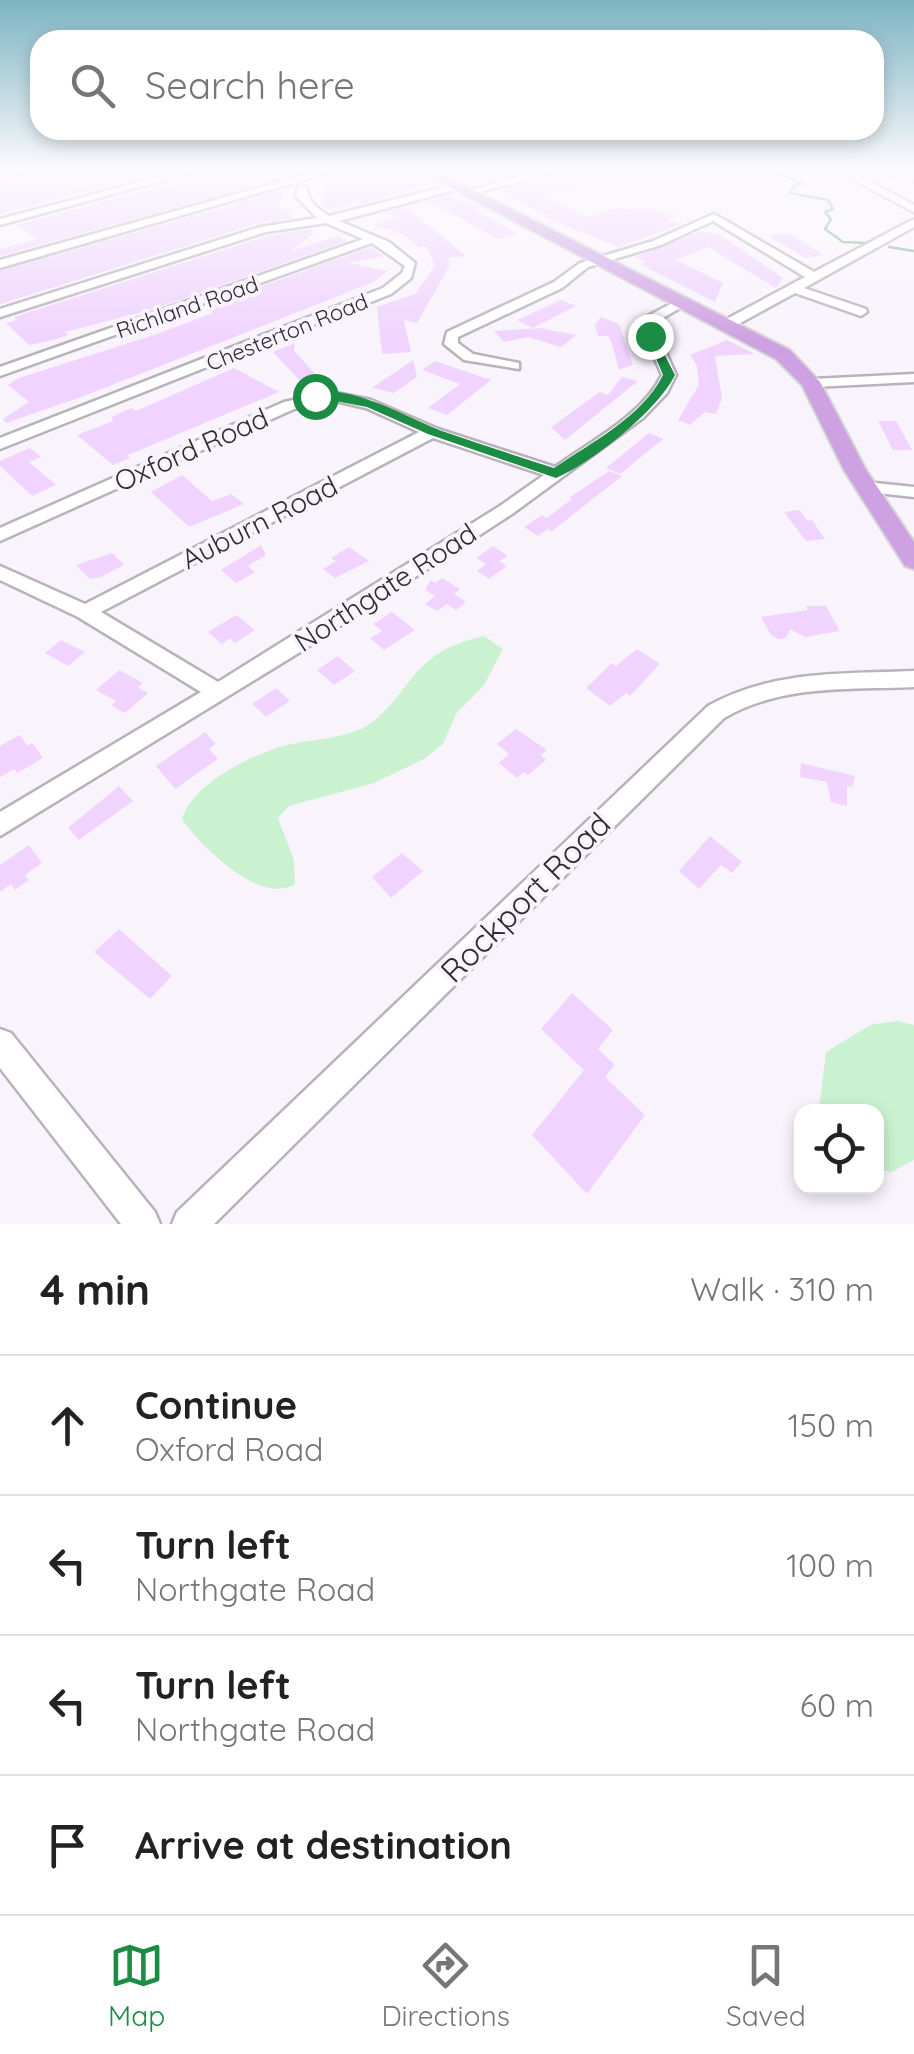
<!DOCTYPE html>
<meta charset="utf-8">
<style>
:root{--surface:#fff;--page:#f2f2f2;--text:#222;--muted:#767676;--line:#e0e0e0;--accent:#1c8b43}
body{margin:0;font-family:Quicksand,sans-serif;background:var(--page);color:var(--text)}
.controls{position:absolute;right:30px;bottom:30px;display:grid;overflow:hidden;border-radius:20px;box-shadow:0 5px 15px #0003}
.controls button{width:90px;height:90px;display:grid;place-items:center;padding:0;border:0;border-bottom:2px solid var(--line);background:var(--surface);color:var(--text);font:50px sans-serif}
.stop{position:absolute;width:30px;height:30px;margin:-22px;border:8px solid #1c8b43;border-radius:50%;background:#fff}
.stop.end{background:#1c8b43;border-color:#fff;box-shadow:0 2px 10px #0008}
.list{margin:0;padding:0;list-style:none}
h2{display:flex;justify-content:space-between;align-items:center;height:130px;margin:0;padding:0 40px;font-size:42px}
h2 small{font-size:32px;font-weight:400;color:var(--muted)}
.list li{display:grid;grid-template-columns:65px 1fr auto;gap:30px;align-items:center;box-sizing:border-box;height:140px;padding:0 40px;border-top:2px solid var(--line)}
.list b{display:block;font-size:38px;white-space:nowrap}
.list p{margin:0;font-size:32px;white-space:nowrap;color:var(--muted)}
.list em{font-size:32px;font-style:normal;color:var(--muted)}
.icon{flex:none;width:55px;height:55px;fill:none;stroke:currentColor;stroke-width:2;stroke-linecap:round;stroke-linejoin:round}
.map{position:relative;flex:none;width:914px;height:1224px;overflow:hidden}
.search{position:absolute;background:var(--surface);box-shadow:0 5px 15px #0003;left:30px;right:30px;top:30px;height:110px;display:flex;align-items:center;gap:25px;box-sizing:border-box;padding:0 35px;border-radius:30px;color:var(--muted);font-size:38px}
.sheet{height:690px;background:var(--surface)}
nav{display:flex;justify-content:space-around;align-items:center;box-sizing:border-box;height:140px;border-top:2px solid var(--line);background:var(--surface);font-size:28px;color:var(--muted)}
nav a{display:grid;justify-items:center;gap:5px}
nav .on{color:var(--accent)}
.map>svg:first-child{display:block}
.green{fill:#caf2d1}
.lines{fill:none;stroke-linecap:round;stroke-linejoin:round}
.stream{stroke:#7eb388;stroke-width:2.5}
.building{fill:#f0d3fe}
.minor-casing{stroke:#b8b3bb;stroke-width:5}
.major-casing{stroke:#d5d5d5;stroke-width:4}
.minor{fill:#fff;fill-rule:evenodd}
.major{fill:#cea1e2;fill-rule:evenodd}
.route{fill:#1c8b43}
.labels{text-anchor:middle;dominant-baseline:central;stroke-width:8;stroke-linejoin:round;paint-order:stroke}
.far-street-label{font-size:22px;fill:#2e2c2f;stroke:#f9f3fc}
.street-label{font-size:28px;fill:#2e2c2f;stroke:#f9f3fc}
.near-street-label{font-size:32px;fill:#2e2c2f;stroke:#f9f3fc}
</style>
<div class="map">
<svg width="914" height="1224" viewBox="0 0 914 1224">
<rect width="100%" height="100%" fill="#f9f3fc"/>
<!-- green -->
<path class="green" d="M484,636l19,13 -19,36 -28,29 -13,30 -19,15 -50,24 -85,23 -11,12 16,42 1,24c-34,22 -95,-38 -113,-65 12,-37 69,-64 105,-74 23,-5 46,-6 69,-14 31,-11 48,-49 72,-70 17,-14 35,-20 56,-25z
M897,1021l17,4v135l-22,12 -15,-2 -1,-58 -57,-3 7,-57 44,-27z"/>
<g class="lines">
<!-- stream -->
<path class="stream" d="M768,170l35,14 -9,2 -4,7 38,7 5,9 -8,3 6,7 -6,10 18,13 24,1
M889,247l25,4"/>
</g>
<!-- building -->
<path class="building" d="M154,170h16l-170,44v-30l33,-11 43,13z
M224,170h61v7l-285,79v-7l38,-10 -22,-14z
M361,170h52l21,13 -71,21 -7,-3 -15,8 -18,-3 2,-25z
M442,170h86l-47,14z
M563,170h22l20,9 -59,19 42,19 31,-10 17,4 4,-3 38,7 -11,5 14,4 -62,23 -76,-30 7,-1 -53,-24z
M284,190l-1,10h-7l18,18 -35,5 -259,81v-33z
M448,196l31,11 -5,2 43,25 -19,5 -70,-38z
M406,207l60,49 -18,2 2,7 -33,58 -13,-3 7,32 -29,2 -5,-47 38,-13 20,-28 -9,-20 -6,2 -17,-14 -30,-9 24,-8 -12,-4z
M311,229l4,3 -24,19 47,-15 9,5 -193,68 -89,23 4,3 -16,5 -24,5 -23,-22 11,-3 -3,-3 253,-81z
M701,231l19,4 63,43 -7,10 -68,-41 -32,13 47,23 -8,19 -75,-38 6,-2 -11,-5z
M788,233l36,22 -19,3 -36,-22z
M371,247l13,9 -35,7 38,8 -13,11 -290,114 -78,27 -3,-4 26,-17 -21,-17 11,-7 135,-43 58,-22 -3,-8z
M561,300l15,6 -43,22 -16,-8z
M601,317l18,7 14,41 -14,5 -8,-29 -3,-5h-10l-3,-11z
M540,328l36,7 -15,12 -33,-10 -24,5 -10,-11z
M727,340l28,14 -40,2 7,42 -6,16 -11,-2 -15,13 -12,-5 21,-35 -2,-19 -7,-11z
M295,343l-1,8 24,26 -17,5 -28,-30z
M413,360l4,17 -23,16 -22,-5z
M435,361l44,15 12,4 -44,35 -19,-7 32,-24 -38,-14z
M234,368l45,24 -151,63 2,3 -17,7 -36,-30 36,-14 -2,-3 6,-4 15,-6 4,3z
M622,377l16,4 -73,59 -14,-13 49,-35 8,3z
M878,421h18l16,29h-19z
M649,433l14,6 -43,35 -14,-6z
M30,448l11,9 -12,5 27,23 -24,11 -32,-30v-5z
M609,471l13,5 -70,55 -4,-2 -10,7 -14,-9 18,-12 5,3 25,-19 -3,-1z
M182,475l30,26 19,-7 13,10 -55,23 -38,-35z
M800,510l7,11 5,-1 13,19 -19,2 -22,-29z
M261,545l5,10 -18,11 7,6 -19,11 -15,-13z
M493,546l15,10 -9,5 8,5 -18,13 -12,-8 9,-7 -10,-6z
M349,547l20,14 -34,17 -12,-9 13,-8 -5,-3z
M112,553l12,12 -23,12 -11,2 -14,-14z
M442,578l18,11 -6,5 12,8 -10,8 -9,-6 -10,7 -12,-7 10,-8 -10,-6 6,-10 4,3z
M806,606h20l14,25 -35,6 -15,-8 -4,9 -8,1 -7,-4 -10,-18 47,-7z
M392,612l23,18 -31,20 -14,-12 12,-7 -9,-7z
M236,615l19,15 -20,13 -5,-5 -8,6 -14,-12z
M61,640l24,12 -17,14 -23,-13z
M637,649l23,15 -30,32 -4,-3 -16,13 -24,-18 26,-25 4,3z
M338,656l17,15 -21,14 -17,-15z
M119,670l24,13 -5,4 10,6 -23,20 -13,-7 4,-5 -20,-11z
M276,688l14,13 -24,16 -14,-13z
M516,729l31,21 -6,5 5,5 -18,15 -4,-3 -7,6 -18,-15 10,-9 -12,-10z
M205,732l11,12 -7,5 9,10 -43,30 -19,-23z
M20,735l8,11 4,-3 11,15 -26,15 -3,-4 -14,8v-31z
M801,763l54,13 -3,11 -5,-1v20l-16,-4 -4,-20 -27,-5z
M119,786l14,15 -54,39 -11,-12z
M710,836l32,26 -10,11 -11,-8 -22,24 -20,-18z
M29,845l13,18 -17,12 4,5 -14,10 -4,-6 -11,8v-27z
M402,853l21,18 -32,27 -19,-21z
M119,929l53,47 -22,23 -56,-47z
M572,993l41,37 -15,19 17,16 -10,12 40,38 -58,79 -55,-59 52,-65 -43,-41z"/>
<g class="lines">
<!-- minor casing -->
<g class="minor-casing">
<path id="minor" d="M16,170h15l-31,11v-6z
M185,170h16l-201,55v-6z
M322,170h16l-338,98v-8z
M542,170h17l-92,26 -5,-3z
M835,170h12l67,35v7z
M894,170l20,5v6l-23,-6z
M456,184l3,5 -120,32 50,21 26,21 -4,15 -20,16 -391,155v-11l383,-150 19,-15 3,-7 -33,-23 -372,133v-9l363,-128 -37,-16 -60,9 -266,85v-8l260,-82 57,-9 -21,-22 2,-9h8c2,14 10,21 23,29z
M714,214l100,58 96,-51 4,-1v7l-110,61 62,21 1,3 -6,4 -66,-23 -62,34h-10v-6l82,-44 -92,-56 -52,24 -73,22 -26,21 -104,49v6l15,11 46,9v6l-55,-9 -20,-16 3,-12 107,-50 26,-19 73,-22z
M678,300l10,3 -30,18 -3,7 21,47 -9,18 -24,25 -131,96 -212,138 -300,184v-24l201,-120 -123,-75 -78,-37v-14l85,38 334,-172 -53,-24 -35,-8 -37,9 -294,132v-13l284,-126 47,-10 40,8 67,29 117,38c36,-26 87,-51 107,-92l-21,-47 7,-12zM433,438l111,37 -44,31 -282,176 -117,-70z
M914,374v8l-101,5 -7,-4 7,-4z
M865,482l49,5v10l-55,-6 -3,-4z
M914,671v16c-65,3 -132,-3 -190,31l-510,506h-42l5,-12 531,-506c64,-36 135,-32 206,-35z
M0,1029l11,4 144,179 5,12h-39l-121,-156z"/>
</g>
<!-- major casing -->
<g class="major-casing">
<path id="major" d="M417,170h16l357,180 30,32 46,88 48,72v27l-9,-3 -61,-96 -42,-85 -26,-26z"/>
</g>
<!-- minor -->
<use href="#minor" class="minor"/>
<!-- major -->
<use href="#major" class="major"/>
</g>
<!-- sky -->
<linearGradient id="sky" x2="0" y2="1"><stop stop-color="#7db4c2"/><stop offset="0.5" stop-color="#fcfafe"/><stop offset="1" stop-color="#fcfafe" stop-opacity="0"/></linearGradient>
<rect width="914" height="341" fill="url(#sky)"/>
<!-- route -->
<path class="route" d="M646,334h8l21,41c-17,35 -83,88 -119,103l-128,-44 -61,-27 -58,-11c32,-18 101,23 133,35 37,13 75,25 112,37 38,-26 88,-51 109,-93z"/>
<g class="labels">
<!-- far-street labels -->
<g class="far-street-label">
<text transform="translate(187 307) rotate(-19)">Richland Road</text>
<text transform="translate(287 332) rotate(-22)">Chesterton Road</text>
</g>
<!-- street labels -->
<g class="street-label">
<text transform="translate(191 449) rotate(-24)">Oxford Road</text>
<text transform="translate(259 522) rotate(-27)">Auburn Road</text>
<text transform="translate(385 587) rotate(-33)">Northgate Road</text>
</g>
<!-- near-street labels -->
<g class="near-street-label">
<text transform="translate(525 897) rotate(-45)">Rockport Road</text>
</g>
</g>
</svg>
<div class="controls">
<button><svg class="icon" aria-label="locate" viewBox="0 0 24 24"><circle cx="12" cy="12" r="6"/><path d="M12 2v4M12 18v4M2 12h4M18 12h4"/></svg></button>
</div>
<div class="stop" style="left:315px;top:396px"></div>
<div class="stop end" style="left:650px;top:336px"></div>
<div class="search"><svg class="icon" aria-label="search" viewBox="0 0 24 24"><circle cx="10" cy="10" r="6"/><path d="M15 15l6 6"/></svg>Search here</div>
</div>
<section class="sheet">
<h2>4 min<small>Walk · 310 m</small></h2>
<ul class="list">
<li><svg class="icon" aria-label="ahead" viewBox="0 0 24 24"><path d="M12 20V5M6 11l6-6 6 6"/></svg><div><b>Continue</b><p>Oxford Road</p></div><em>150 m</em></li>
<li><svg class="icon" aria-label="left" viewBox="0 0 24 24"><path d="M17 20v-9H6M10 6l-5 5 5 5"/></svg><div><b>Turn left</b><p>Northgate Road</p></div><em>100 m</em></li>
<li><svg class="icon" aria-label="left" viewBox="0 0 24 24"><path d="M17 20v-9H6M10 6l-5 5 5 5"/></svg><div><b>Turn left</b><p>Northgate Road</p></div><em>60 m</em></li>
<li><svg class="icon" aria-label="arrive" viewBox="0 0 24 24"><path d="M6 21V4h12l-3 4 3 4H6"/></svg><div><b>Arrive at destination</b></div></li>
</ul>
</section>
<nav>
<a class="on"><svg class="icon" aria-label="map" viewBox="0 0 24 24"><path d="M3 6l6-2 6 2 6-2v14l-6 2-6-2-6 2zM9 4v14M15 6v14"/></svg>Map</a>
<a><svg class="icon" aria-label="directions" viewBox="0 0 24 24"><path d="M12 3l9 9-9 9-9-9zM9 14v-3h6M13 9l2 2-2 2"/></svg>Directions</a>
<a><svg class="icon" aria-label="saved" viewBox="0 0 24 24"><path d="M7 4h10v16l-5-4-5 4z"/></svg>Saved</a>
</nav>
